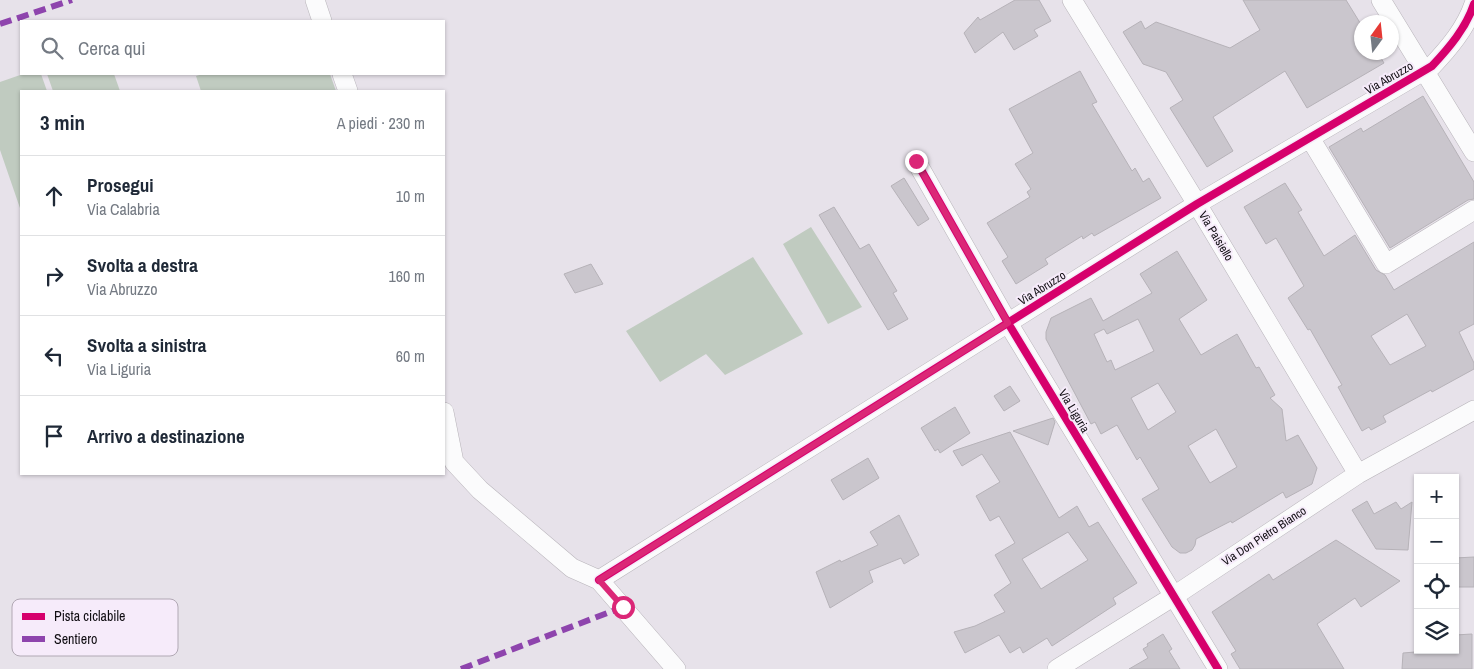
<!DOCTYPE html>
<html lang="it">
<meta charset="utf-8">
<style>
:root{--surface:#fff;--page:#f2f2f3;--text:#1f2937;--muted:#747a83;--line:#e0e1e3}
body{margin:0;font-family:"Archivo Narrow",sans-serif;background:var(--page);color:var(--text)}
.controls{position:absolute;right:15px;bottom:15px;display:grid;overflow:hidden;border-radius:0px;box-shadow:0 1px 4px #0004}
.controls button{width:45px;height:45px;display:grid;place-items:center;padding:0;border:0;border-bottom:1px solid var(--line);background:var(--surface);color:var(--text);font:25px sans-serif}
.compass{position:absolute;left:1354px;top:15px;width:45px;height:45px;border-radius:50%;background:var(--surface);box-shadow:0 1px 4px #0004;rotate:15deg}
.stop{position:absolute;width:15px;height:15px;margin:-11px;border:4px solid #db2777;border-radius:50%;background:#fff}
.stop.end{background:#db2777;border-color:#fff;box-shadow:0 1px 5px #0008}
.list{margin:0;padding:0;list-style:none}
h2{display:flex;justify-content:space-between;align-items:center;height:65px;margin:0;padding:0 20px;font-size:21px}
h2 small{font-size:16px;font-weight:400;color:var(--muted)}
.list li{display:grid;grid-template-columns:32px 1fr auto;gap:15px;align-items:center;box-sizing:border-box;height:80px;padding:0 20px;border-top:1px solid var(--line)}
.list b{display:block;font-size:19px;white-space:nowrap}
.list p{margin:0;font-size:16px;white-space:nowrap;color:var(--muted)}
.list em{font-size:16px;font-style:normal;color:var(--muted)}
.icon{flex:none;width:28px;height:28px;fill:none;stroke:currentColor;stroke-width:2;stroke-linecap:round;stroke-linejoin:round}
.map{position:relative;flex:none;width:1474px;height:669px;overflow:hidden}
.search{position:absolute;background:var(--surface);box-shadow:0 1px 4px #0004;left:20px;top:20px;width:425px;height:55px;display:flex;align-items:center;gap:12px;box-sizing:border-box;padding:0 18px;border-radius:0px;color:var(--muted);font-size:19px}
.panel{position:absolute;background:var(--surface);box-shadow:0 1px 4px #0004;left:20px;top:90px;width:425px;height:385px;border-radius:0px}
.map>svg:first-child{display:block}
.green{fill:#c0cbc0}
.building{fill:#cac6cd;stroke:#b6b2b8;fill-rule:evenodd}
.lines{fill:none;stroke-linecap:round;stroke-linejoin:round}
.street-casing{stroke:#b8b4ba;stroke-width:20}
.street{stroke:#fbfbfc;stroke-width:19}
.quiet{stroke:#8e44ad;stroke-width:6;stroke-dasharray:12 6;stroke-linecap:butt}
.cycleway-casing{stroke:#f6ebfa;stroke-width:11}
.cycleway{stroke:#d6006c;stroke-width:8}
.route{stroke:#db2777;stroke-width:6}
.labels{text-anchor:middle;dominant-baseline:central;stroke-width:4;stroke-linejoin:round;paint-order:stroke}
.street-label{font-size:12px;fill:#0f0c11;stroke:#f6ebfa}
.key{fill:#f6ebfa;stroke:#b1a8b4;stroke-width:1}
.key-label{font-size:14px;fill:#0f0c11}
</style>
<div class="map">
<svg width="1474" height="669" viewBox="0 0 1474 669">
<rect width="100%" height="100%" fill="#e7e2ea"/>
<!-- green -->
<path class="green" d="M23,74h18l6,17h-26v120l-21,-61v-68z
M47,74h67l6,17h-67z
M203,74h127l6,17h-135l-5,-15z
M811,227l51,80 -34,17 -45,-80z
M753,257l50,77 -78,41 -19,-21 -46,28 -34,-51z"/>
<!-- building -->
<path class="building" d="M1015,0h24l12,21 -17,9 4,6 -24,14 -11,-18 -28,21 -11,-20 14,-16 2,3z
M1243,0h103l16,26v26h15l7,11 -77,45 -22,-37 -72,46 20,34 -26,16 -37,-59 13,-8 -17,-28 -23,-8 -20,-32 18,-11 4,8 11,-7 74,26 30,-18z
M1080,71l17,31 -5,2 40,67 3,-3 8,14 6,-4 12,20 -67,38 -2,-3 -9,6 -1,-3 -37,23 3,5 -32,20 -14,-23 6,-4 -21,-34 43,-26 -3,-5 4,-3 -16,-25 18,-11 -24,-44z
M1423,96l51,86v17l-6,1 -78,48 -61,-101 32,-19 2,4z
M904,178l25,41 -11,7 -27,-40z
M1285,183l17,27 -4,2 26,44 31,-21 21,35 9,5 9,15 80,-48v82l-15,8 15,31v6l-42,23 -1,-2 -48,26 3,6 -15,8 -2,-3 -7,4 -24,-44 4,-2 -32,-56 -2,1 -20,-32 16,-12 -28,-48 -10,6 -22,-37zM1407,314l19,32 -36,19 -19,-29z
M834,207l26,42 9,-5 28,47 -4,2 15,26 -20,11 -69,-115z
M1177,251l30,49 -28,19 22,36 36,-21 19,34 3,-1 16,28 -5,3 12,11 4,32 12,-6 19,33 -5,16 -26,14 -3,-6 -51,31 -1,-2 -35,18 -1,6 -3,5 -6,3h-6l-8,-6 -30,-48 17,-10 -19,-32 -3,3 -20,-35 -16,9 -6,-12 -4,2 -45,-85v-7l5,-14 40,-20 12,23 49,-28 -12,-19zM1138,319l16,32 -39,19 -4,-10 -4,2 -13,-28 10,-5 3,5zM1158,383l18,29 -28,18 -17,-32zM1216,429l21,38 -27,16 -22,-37z
M591,264l12,20 -28,9 -11,-19z
M1010,386l10,15 -16,10 -10,-15z
M955,407l15,26 -30,20 -2,-4 -3,2 -14,-23z
M1053,418l2,4 -7,23 -35,-14z
M1010,432l49,86 18,-12 12,21 9,-5 39,61 -24,15 3,6 -64,42 -5,-8 -24,15 -3,-6 -10,6 -11,-18 -34,18 -11,-21 21,-6 30,-14 -11,-17 17,-12 -16,-28 20,-12 -16,-27 -9,5 -14,-25 24,-14 -18,-28 -20,12 -9,-15zM1068,532l20,28 -47,29 -19,-30z
M868,458l11,20 -36,22 -12,-20z
M1367,501l7,13 22,-12 5,7 11,-7 -4,48 -32,-1 -24,-39z
M899,515l20,40 -15,9 -3,-6 -32,13 4,11 -43,26 -14,-36 24,-12 1,2 37,-17 -8,-13z
M1336,540l64,41 -39,26 -6,-9 -38,26 27,45h-104l-9,-15 5,-3 -24,-39 57,-38 4,6z
M1474,557v30h-19v-29z
M1163,634l9,15 -3,2 11,18h-51l19,-11 -5,-9 5,-3 -1,-2z
M1472,634v35h-70l1,-16 12,-1v-2h40v-15z"/>
<g class="lines">
<!-- street casing -->
<g class="street-casing">
<path id="street" d="M315,0l7,21
M1072,0l125,204 161,270
M1381,0l93,152
M342,74l6,17
M1310,138l76,126 88,-54
M916,161l92,162 210,346
M444,412l10,50 26,28 92,78 27,12 77,89
M599,580l598,-376 235,-138c17,-18 34,-38 42,-62
M1057,669l117,-73 184,-122 116,-64"/>
</g>
<!-- street -->
<use href="#street" class="street"/>
<!-- quiet -->
<path class="quiet" d="M0,24l72,-24
M461,669l162,-62"/>
<!-- cycleway casing -->
<g class="cycleway-casing">
<path id="cycleway" d="M916,161l92,162 210,346
M599,580l598,-376 235,-138c17,-18 34,-38 42,-62"/>
</g>
<!-- cycleway -->
<use href="#cycleway" class="cycleway"/>
</g>
<g class="lines">
<!-- route -->
<path class="route" d="M623,607l-24,-27 409,-257 -92,-162"/>
</g>
<g class="labels">
<!-- street labels -->
<g class="street-label">
<text transform="translate(1389 78) rotate(-30)">Via Abruzzo</text>
<text transform="translate(1216 236) rotate(59)">Via Paisiello</text>
<text transform="translate(1042 288) rotate(-32)">Via Abruzzo</text>
<text transform="translate(1074 411) rotate(59)">Via Liguria</text>
<text transform="translate(1264 536) rotate(-33)">Via Don Pietro Bianco</text>
</g>
</g>
<!-- legend -->
<rect x="12" y="599" width="166" height="57" rx="8" class="key"/>
<rect x="22" y="613" width="23" height="7" fill="#d6006c"/>
<rect x="22" y="636" width="23" height="6" fill="#8e44ad"/>
<g class="key-label">
<text x="54" y="621">Pista ciclabile</text>
<text x="54" y="644">Sentiero</text>
</g>
</svg>
<div class="controls">
<button>+</button>
<button>−</button>
<button><svg class="icon" aria-label="locate" viewBox="0 0 24 24"><circle cx="12" cy="12" r="6"/><path d="M12 2v4M12 18v4M2 12h4M18 12h4"/></svg></button>
<button><svg class="icon" aria-label="layers" viewBox="0 0 24 24"><path d="M12 4l9 5-9 5-9-5zM3 14l9 5 9-5"/></svg></button>
</div>
<svg class="compass" viewBox="-18 -18 36 36"><path d="M0-13l5 13h-10z" fill="#e53935"/><path d="M0 13l5-13h-10z" fill="#747a83"/></svg>
<div class="stop" style="left:623px;top:607px"></div>
<div class="stop end" style="left:916px;top:161px"></div>
<div class="search"><svg class="icon" aria-label="search" viewBox="0 0 24 24"><circle cx="10" cy="10" r="6"/><path d="M15 15l6 6"/></svg>Cerca qui</div>
<section class="panel">
<h2>3 min<small>A piedi · 230 m</small></h2>
<ul class="list">
<li><svg class="icon" aria-label="ahead" viewBox="0 0 24 24"><path d="M12 20V5M6 11l6-6 6 6"/></svg><div><b>Prosegui</b><p>Via Calabria</p></div><em>10 m</em></li>
<li><svg class="icon" aria-label="right" viewBox="0 0 24 24"><path d="M7 20v-9h11M14 6l5 5-5 5"/></svg><div><b>Svolta a destra</b><p>Via Abruzzo</p></div><em>160 m</em></li>
<li><svg class="icon" aria-label="left" viewBox="0 0 24 24"><path d="M17 20v-9H6M10 6l-5 5 5 5"/></svg><div><b>Svolta a sinistra</b><p>Via Liguria</p></div><em>60 m</em></li>
<li><svg class="icon" aria-label="arrive" viewBox="0 0 24 24"><path d="M6 21V4h12l-3 4 3 4H6"/></svg><div><b>Arrivo a destinazione</b></div></li>
</ul>
</section>
</div>
